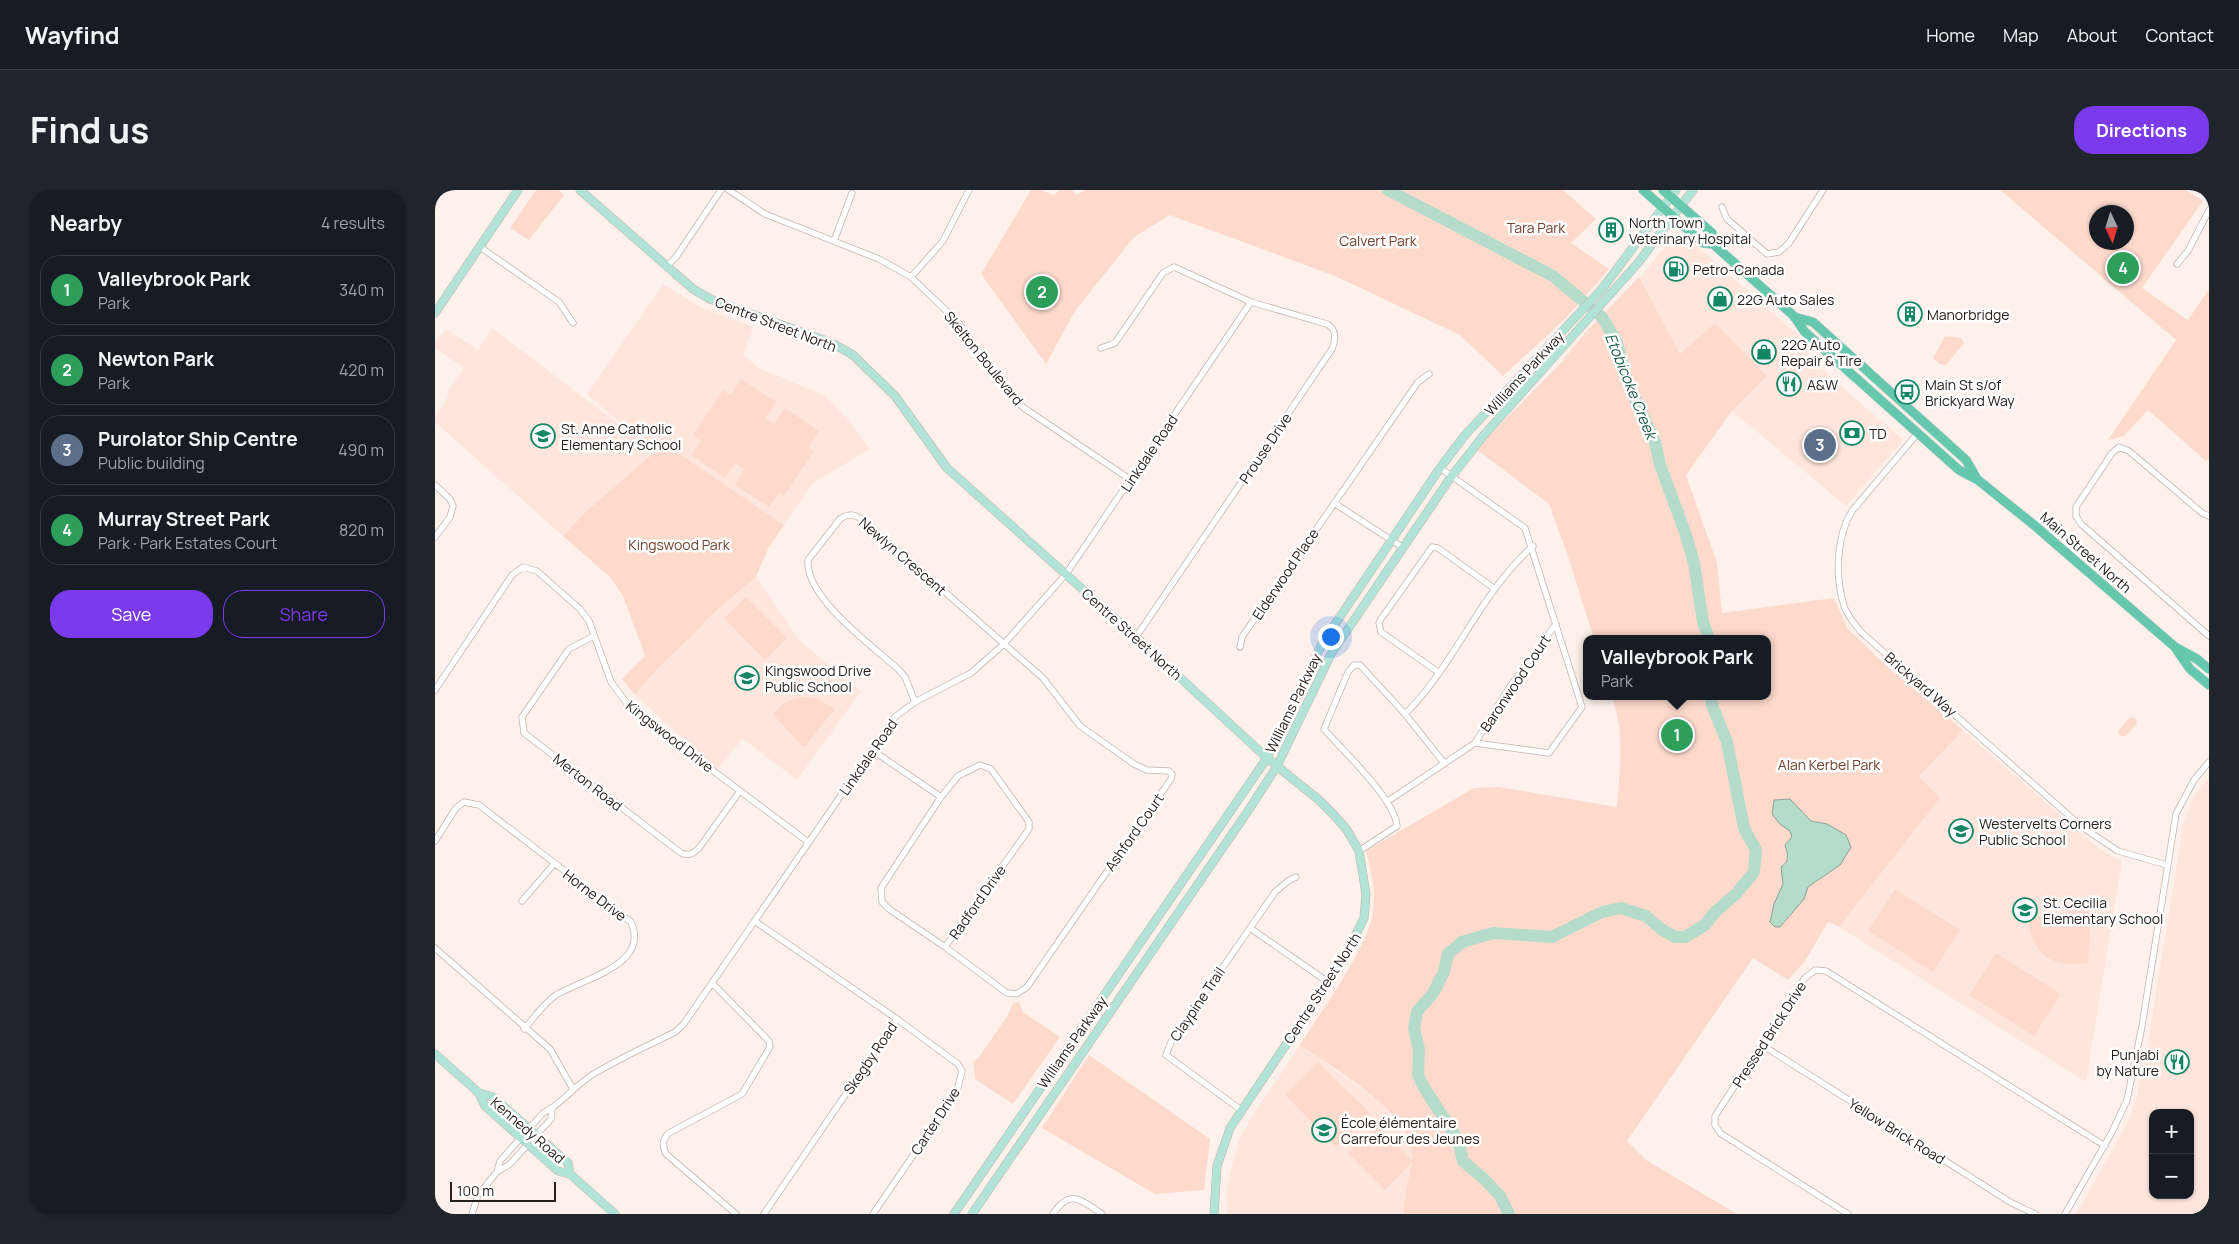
<!DOCTYPE html>
<meta charset="utf-8">
<style>
:root{--surface:#171b24;--page:#20242c;--text:#f1f3f6;--muted:#9ea1a6;--line:#363941;--accent:#7c3aed}
body{margin:0;font-family:Manrope,sans-serif;background:var(--page);color:var(--text)}
.controls{position:absolute;right:15px;bottom:15px;display:grid;overflow:hidden;border-radius:10px;box-shadow:0 1px 4px #0004}
.controls button{width:45px;height:45px;display:grid;place-items:center;padding:0;border:0;border-bottom:1px solid var(--line);background:var(--surface);color:var(--text);font:25px sans-serif}
.compass{position:absolute;left:1654px;top:15px;width:45px;height:45px;border-radius:50%;background:var(--surface);box-shadow:0 1px 4px #0004;rotate:176deg}
.scale{position:absolute;left:15px;bottom:12px;width:106px;box-sizing:border-box;padding-left:5px;border:2px solid #26201d;border-top:0;font-size:14px;line-height:18px;white-space:nowrap;color:#26201d;-webkit-text-stroke:4px #fff;paint-order:stroke}
.you{position:absolute;left:895px;top:446px;width:18px;height:18px;margin:-12px;border:4px solid #fff;border-radius:50%;background:#1a73e8;box-shadow:0 0 0 8px #1a73e833}
.badge{display:grid;place-items:center;width:32px;height:32px;border-radius:50%;background:var(--accent);color:#fff;font-size:16px;font-weight:700}
.pin{position:absolute;translate:-50% -50%;border:2px solid #fff;box-shadow:0 1px 5px #0006}
.popup{position:absolute;left:1148px;top:445px;width:188px;height:65px;box-sizing:border-box;display:grid;place-content:center;border-radius:10px;background:var(--surface);filter:drop-shadow(0 1px 4px #0005);font-size:16px;white-space:nowrap;color:var(--muted)}
.popup b{font-size:19px;color:var(--text)}
.popup::after{content:'';position:absolute;left:50%;top:100%;margin-left:-10px;border:10px solid transparent;border-top-color:var(--surface)}
.list{margin:0;padding:0;list-style:none}
h2{display:flex;justify-content:space-between;align-items:center;height:65px;margin:0;padding:0 20px;font-size:21px}
h2 small{font-size:16px;font-weight:400;color:var(--muted)}
.list li{display:grid;grid-template-columns:32px 1fr auto;gap:15px;align-items:center;box-sizing:border-box;height:70px;margin:0 10px 10px;padding:0 10px;border:1px solid var(--line);border-radius:20px}
.list b{display:block;font-size:19px;white-space:nowrap}
.list p{margin:0;font-size:16px;white-space:nowrap;color:var(--muted)}
.list em{font-size:16px;font-style:normal;color:var(--muted)}
.actions{display:flex;gap:10px;padding:15px 20px}
.actions a{flex:1;padding:11px 0;border:1px solid var(--accent);border-radius:20px;text-align:center;font-size:18px;color:var(--accent)}
.actions .main{background:var(--accent);color:#fff}
.map{position:relative;flex:none;width:1774px;height:1024px;overflow:hidden;border-radius:20px}
header{display:flex;align-items:center;gap:30px;box-sizing:border-box;height:70px;padding:0 25px;background:var(--surface);border-bottom:1px solid var(--line)}
header strong{font-size:24px}
nav{display:flex;gap:28px;margin-inline-start:auto;font-size:18px}
.intro{display:flex;align-items:center;justify-content:space-between;box-sizing:border-box;height:120px;padding:0 30px}
h1{margin:0;font-size:35px}
.button{padding:12px 22px;border-radius:20px;background:var(--accent);color:#fff;font-size:18px;font-weight:700}
main{display:flex;gap:30px;padding:0 30px}
aside{flex:1;background:var(--surface);border-radius:20px;box-shadow:0 1px 4px #0004}
.map>svg:first-child{display:block}
.built{fill:#ffe6dc;fill-rule:evenodd}
.green{fill:#fddacc;fill-rule:evenodd}
.water{fill:#b5dbcb;stroke:#8aa397}
.lines{fill:none;stroke-linecap:round;stroke-linejoin:round}
.river{stroke:#b5dbcb;stroke-width:12}
.street-casing{stroke:#c3b3ad;stroke-width:7}
.secondary-casing{stroke:#c3b3ad;stroke-width:9}
.primary-casing{stroke:#d4d2d2;stroke-width:10}
.street{stroke:#fff;stroke-width:5.5}
.secondary{stroke:#b2e3d7;stroke-width:8}
.primary{stroke:#66c7af;stroke-width:9}
.labels{text-anchor:middle;dominant-baseline:central;stroke-width:5;stroke-linejoin:round;paint-order:stroke}
.poi-label{font-size:14px;fill:#26201d;stroke:#fff;text-anchor:start}
.park-label{font-size:14px;fill:#72402d;stroke:#fff}
.street-label{font-size:14px;fill:#26201d;stroke:#fff}
.water-label{font-size:15px;font-style:italic;fill:#155a45;stroke:#fff}
</style>
<header>
<strong>Wayfind</strong>
<nav><a>Home</a><a>Map</a><a>About</a><a>Contact</a></nav>
</header>
<div class="intro"><h1>Find us</h1><a class="button">Directions</a></div>
<main>
<aside>
<h2>Nearby<small>4 results</small></h2>
<ul class="list">
<li><span class="badge" style="background:#2e9e5b">1</span><div><b>Valleybrook Park</b><p>Park</p></div><em>340 m</em></li>
<li><span class="badge" style="background:#2e9e5b">2</span><div><b>Newton Park</b><p>Park</p></div><em>420 m</em></li>
<li><span class="badge" style="background:#5c6f8a">3</span><div><b>Purolator Ship Centre</b><p>Public building</p></div><em>490 m</em></li>
<li><span class="badge" style="background:#2e9e5b">4</span><div><b>Murray Street Park</b><p>Park · Park Estates Court</p></div><em>820 m</em></li>
</ul>
<div class="actions"><a class="main">Save</a><a>Share</a></div>
</aside>
<div class="map">
<svg width="1774" height="1024" viewBox="0 0 1774 1024">
<rect width="100%" height="100%" fill="#fef1ec"/>
<!-- built -->
<path class="built" d="M1244,47l9,1 110,97 11,23 94,82 -57,66 -114,-95 34,-35 -86,-22 -8,-14 -33,-62 30,-36z
M228,94l39,24 51,19 -10,28 17,14 64,26 27,28 19,26 -57,34 -29,42 -104,-71 -12,-6h-10l-15,-6 11,9 -91,85 -128,-114v-5l14,-22 -2,-3 17,-24 -29,-20v-6l11,-13 32,21 14,-22 149,113 -54,-47z
M321,387l43,63 62,51 -64,89 -54,-41 -26,30 -82,-74 23,-27 38,-36 11,-13z
M1528,540l119,104 18,15 22,12 -36,221 -247,-155 101,-129 -21,-20z
M1774,587v437h-133l51,-91 9,-23 13,-64 34,-210 10,-29zM1718,923h37v82h-37z
M865,855l79,56 30,37 4,19 -2,21 -8,29 1,7h-177v-28l11,-44 11,-21z"/>
<!-- green -->
<path class="green" d="M101,0h23l5,5 -35,45 -19,-12z
M596,0h9l14,5 5,-5h13l4,5 10,-5h477l33,29 -25,24 38,26 -44,50 -62,57 -43,-41 -125,-59 -165,-61 -36,22 -59,74 -29,53 -65,-90z
M1565,0h186l17,11 -61,87 46,32 21,-31v169l-3,3 -58,-51 -24,26 -16,4 68,-100zM1662,22h30v30h-30z
M1204,87l41,77 35,-31 52,53 -35,35 -46,64 31,88 5,50 112,-15 14,31 42,40 73,61 -44,47 21,21 -101,129 -11,-5 -23,39 -17,19 -35,-22 -126,183 19,19 91,54h-333l-1,-7 9,-45 -27,28 -37,-37 28,-28 36,35c5,-46 -80,-92 -112,-115 20,-32 68,-97 73,-133 3,-21 -2,-41 -7,-61l108,-63 25,-1 118,20c3,-41 8,-71 -5,-111h155v-57h-173l-27,-86 -18,-49 -73,-55 82,-83 30,-36z
M1510,146l16,2 3,5 -18,22 -7,-1 -6,-6z
M306,189l35,23 -11,16 9,6 11,-16 34,23 -10,16 5,4 -30,45 -5,-3 -10,14 -34,-22 9,-16 -9,-6 -10,15 -34,-23 10,-14 -8,-6 30,-45 8,5z
M224,258h9l12,6 104,71 -16,24 -12,28 -49,42 -11,13 -38,36 -23,27 -13,-16 23,-23 -22,-60 -12,-18 -48,-42 25,-26z
M311,407l41,41 -22,22 -41,-42z
M368,507l12,1 20,11 -30,37h-3l-29,-32c9,-11 17,-15 30,-17z
M1695,527l6,2 1,5 -11,12h-6l-2,-5z
M1460,699l65,41 -27,42 -65,-41z
M1649,716l7,6 -3,51c-36,6 -57,-9 -60,-45l29,-3z
M1561,763l65,41 -27,42 -65,-41z
M584,812l4,10 37,25 -47,67 -38,-25 -2,-17 6,-5 29,-42 5,-12z
M654,865l121,84 -6,51 -49,4 -113,-66z
M883,872l52,51 -34,34 -51,-52z"/>
<!-- water -->
<path class="water" d="M1355,609l21,22 16,3 19,11 5,12 -11,18 -32,22 -4,12 -24,28h-5l-5,-5 4,-18 9,-20 -2,-17c9,-6 7,-12 4,-22l7,-8 -2,-6 -10,-7 -8,-10 2,-14z"/>
<g class="lines">
<!-- river -->
<path class="river" d="M953,0l165,86 49,41 15,26 11,41 27,58 5,23 25,67 9,31 9,59 6,17
M1074,1024l-9,-18 -16,-17 -21,-18 -5,-21 -35,-54 -5,-11 1,-26 -5,-20 3,-17 16,-19 11,-21 4,-18 14,-12 31,-9 59,4 50,-25 19,-4 25,8 15,13 14,8h10l20,-12 10,-13 21,-18 18,-22 2,-22 -12,-22 -17,-86 -15,-37 -1,-9"/>
<!-- street casing -->
<g class="street-casing">
<path id="street" d="M294,0l36,24 114,45 32,18 47,45 54,76 12,10 107,72
M1766,0l8,5
M1287,17l5,12 40,35 12,-2 10,-9 34,-53
M399,51l18,-48
M45,57l79,55 14,21
M1742,74l11,-13 21,-41
M232,76l9,-9 45,-67
M476,87l32,-36 26,-51
M666,158l14,-5 48,-70 11,-6 77,35 76,22c10,6 9,15 5,25l-196,288
M1482,244l-65,77c-16,26 -17,65 -8,95 3,10 11,18 17,26l221,195 36,24 49,14
M1005,278l85,60 57,179 -33,46 -74,-10
M0,295l15,14 3,7 -3,11 -15,20
M899,313l68,44
M1774,326l-7,-3 -73,-62 -10,-4 -7,6 -36,54v9l5,8 128,112
M159,446l-25,13 -47,68 2,16 157,120c8,3 12,1 18,-5l41,-57
M805,457l2,-10 176,-255 11,-8
M1003,482l-57,-40 -2,-9 2,-4 51,-72 6,1 57,41
M0,500l77,-115 11,-8 14,4 43,38 9,12 22,61 20,27 177,133
M480,512l-10,-25 -6,-7c-26,-24 -94,-72 -91,-110l32,-41c9,-6 14,-5 23,1l180,158 37,48 54,38 13,6 22,1 3,3 -1,5 -144,208 -11,7 -9,-1 -62,-46 -56,-38 -7,-7 -1,-14 60,-91 17,-21 22,-11 11,4 38,53v7l-84,118
M970,524c50,-49 74,-120 128,-168
M437,560l69,47
M953,611l87,-58 34,-55 47,-64
M0,651l21,-33 8,-6 15,3 152,117c20,43 -49,57 -75,73 -12,8 -22,23 -32,34
M924,661l38,-25c-2,-27 -54,-75 -73,-97l24,-57 6,-7h6l45,49 39,49
M87,711l32,-37
M321,732l141,97 61,45 4,7 -5,20 -84,123
M815,738l78,54
M0,758l115,101 23,40
M278,794l56,57 1,6 -28,47 -73,39c-7,7 -7,12 -3,21l70,60
M1327,855l248,157 25,12
M806,920l-75,-55 5,-13 104,-150 13,-11 8,-4
M62,982l3,-11 43,-48c18,-8 31,-27 49,-38 26,-16 55,-29 83,-43l8,-7 212,-308 20,-15 56,-29 32,-28 63,-71 185,-272
M37,1024l6,-19 19,-23 13,-8 41,-45 1,-10
M329,1024l133,-195
M618,1024c17,-26 28,-14 49,0
M1413,1024l-128,-81 -5,-8v-9l90,-138 10,-8 11,1 279,175
M1630,1024l47,-82 15,-32 15,-74 34,-212 18,-34 15,-18"/>
</g>
<!-- secondary casing -->
<g class="secondary-casing">
<path id="secondary" d="M145,0l113,99 17,10 122,44 21,12 42,41 52,72 189,169 131,121 52,42 15,15 13,15 12,21 7,43 -2,24 -18,37 -116,173 -13,38 -3,48
M0,123l83,-123
M0,864l44,39 6,13 73,65 12,3 45,40
M44,903l14,4 75,66 2,11
M519,1024l313,-456 56,-116 117,-174 25,-33 137,-146 74,-99
M537,1024l278,-406 27,-42 54,-112 120,-177 33,-42 154,-172 55,-73"/>
</g>
<!-- primary casing -->
<g class="primary-casing">
<path id="primary" d="M1208,0l60,53 10,1 81,72 10,15 24,22 131,117 19,10 56,45 141,122 22,12 12,10
M1228,0l49,43 1,11
M1359,127l19,5 153,138 11,19
M1741,459l14,20 19,16"/>
</g>
<!-- street -->
<use href="#street" class="street"/>
<!-- secondary -->
<use href="#secondary" class="secondary"/>
<!-- primary -->
<use href="#primary" class="primary"/>
</g>
<!-- icons -->
<defs>
<g id="building-ring" transform="scale(1.25)"><circle r="9.5" fill="#fff" stroke="#138665" stroke-width="1.5"/><path d="M-4-6H4V6H1V3H-1V6H-4ZM-2.5-4.3h1.7v1.8h-1.7ZM.8-4.3h1.7v1.8H.8ZM-2.5-1h1.7V.8h-1.7ZM.8-1h1.7V.8H.8Z" fill="#138665"/></g>
<g id="fuel-ring" transform="scale(1.25)"><circle r="9.5" fill="#fff" stroke="#138665" stroke-width="1.5"/><path d="M-5.5-6h7V0h2V4h1.3V-2.5L3-4.5l.8-.8L6-3V5H2.5V1h-1V6h-7ZM-4.2-4.7v3.2H.2V-4.7Z" fill="#138665"/></g>
<g id="shop-ring" transform="scale(1.25)"><circle r="9.5" fill="#fff" stroke="#138665" stroke-width="1.5"/><path d="M-5-2.5h2.3a2.7 3.5 0 0 1 5.4 0H5L5.5 6h-11ZM-1.5-2.5h3a1.5 2.3 0 0 0-3 0Z" fill="#138665"/></g>
<g id="restaurant-ring" transform="scale(1.25)"><circle r="9.5" fill="#fff" stroke="#138665" stroke-width="1.5"/><path d="M-5-6h1v4h1v-4h1v4h1v-4h1v5L-1.5 .5V6h-2V.5L-5-1ZM5-6V6H3V1.5H1.5Q1.5-4 5-6Z" fill="#138665"/></g>
<g id="bus-ring" transform="scale(1.25)"><circle r="9.5" fill="#fff" stroke="#138665" stroke-width="1.5"/><path d="M-5-6H5V4H4V6H2V4H-2V6H-4V4H-5ZM-3.5-4V0h7V-4ZM-3.5 1.2v1.5H-2V1.2ZM2 1.2v1.5H3.5V1.2Z" fill="#138665"/></g>
<g id="bank-ring" transform="scale(1.25)"><circle r="9.5" fill="#fff" stroke="#138665" stroke-width="1.5"/><path d="M-6-4H6V4H-6ZM0-2.3a2.3 2.3 0 1 0 0 4.6a2.3 2.3 0 1 0 0-4.6Z" fill="#138665"/></g>
<g id="school-ring" transform="scale(1.25)"><circle r="9.5" fill="#fff" stroke="#138665" stroke-width="1.5"/><path d="M0-5L7-2L0 1L-7-2ZM-4 1L0 2.5L4 1V4Q0 6-4 4Z" fill="#138665"/></g>
</defs>
<g fill-rule="evenodd">
<use href="#building-ring" x="1176" y="40"/>
<use href="#fuel-ring" x="1241" y="79"/>
<use href="#shop-ring" x="1285" y="109"/>
<use href="#building-ring" x="1475" y="124"/>
<use href="#shop-ring" x="1329" y="162"/>
<use href="#restaurant-ring" x="1354" y="194"/>
<use href="#bus-ring" x="1472" y="202"/>
<use href="#bank-ring" x="1417" y="243"/>
<use href="#school-ring" x="108" y="246"/>
<use href="#school-ring" x="312" y="488"/>
<use href="#school-ring" x="1526" y="641"/>
<use href="#school-ring" x="1590" y="720"/>
<use href="#restaurant-ring" x="1742" y="872"/>
<use href="#school-ring" x="889" y="940"/>
</g>
<g class="labels">
<!-- poi labels -->
<g class="poi-label">
<text x="1194" y="32">North Town<tspan x="1194" dy="16">Veterinary Hospital</tspan></text>
<text x="1258" y="79">Petro-Canada</text>
<text x="1302" y="109">22G Auto Sales</text>
<text x="1492" y="124">Manorbridge</text>
<text x="1346" y="154">22G Auto<tspan x="1346" dy="16">Repair &amp; Tire</tspan></text>
<text x="1372" y="194">A&amp;W</text>
<text x="1490" y="194">Main St s/of<tspan x="1490" dy="16">Brickyard Way</tspan></text>
<text x="126" y="238">St. Anne Catholic<tspan x="126" dy="16">Elementary School</tspan></text>
<text x="1434" y="243">TD</text>
<text x="330" y="480">Kingswood Drive<tspan x="330" dy="16">Public School</tspan></text>
<text x="1544" y="633">Westervelts Corners<tspan x="1544" dy="16">Public School</tspan></text>
<text x="1608" y="712">St. Cecilia<tspan x="1608" dy="16">Elementary School</tspan></text>
<text x="1724" y="864" text-anchor="end">Punjabi<tspan x="1724" dy="16">by Nature</tspan></text>
<text x="906" y="932">École élémentaire<tspan x="906" dy="16">Carrefour des Jeunes</tspan></text>
</g>
<!-- park labels -->
<g class="park-label">
<text x="1101" y="37">Tara Park</text>
<text x="943" y="50">Calvert Park</text>
<text x="244" y="354">Kingswood Park</text>
<text x="1394" y="574">Alan Kerbel Park</text>
</g>
<!-- street labels -->
<g class="street-label">
<text transform="translate(341 134) rotate(21)">Centre Street North</text>
<text transform="translate(549 168) rotate(51)">Skelton Boulevard</text>
<text transform="translate(1089 183) rotate(-47)">Williams Parkway</text>
<text transform="translate(830 258) rotate(-56)">Prouse Drive</text>
<text transform="translate(714 263) rotate(-56)">Linkdale Road</text>
<text transform="translate(1651 362) rotate(41)">Main Street North</text>
<text transform="translate(468 366) rotate(41)">Newlyn Crescent</text>
<text transform="translate(850 384) rotate(-56)">Elderwood Place</text>
<text transform="translate(697 444) rotate(42)">Centre Street North</text>
<text transform="translate(1080 493) rotate(-56)">Baronwood Court</text>
<text transform="translate(1486 494) rotate(41)">Brickyard Way</text>
<text transform="translate(858 513) rotate(-64)">Williams Parkway</text>
<text transform="translate(235 546) rotate(38)">Kingswood Drive</text>
<text transform="translate(433 567) rotate(-55)">Linkdale Road</text>
<text transform="translate(153 592) rotate(38)">Merton Road</text>
<text transform="translate(699 642) rotate(-55)">Ashford Court</text>
<text transform="translate(160 705) rotate(37)">Horne Drive</text>
<text transform="translate(542 712) rotate(-55)">Radford Drive</text>
<text transform="translate(887 798) rotate(-57)">Centre Street North</text>
<text transform="translate(762 814) rotate(-56)">Claypine Trail</text>
<text transform="translate(1334 844) rotate(-57)">Pressed Brick Drive</text>
<text transform="translate(637 852) rotate(-55)">Williams Parkway</text>
<text transform="translate(435 868) rotate(-56)">Skegby Road</text>
<text transform="translate(500 931) rotate(-57)">Carter Drive</text>
<text transform="translate(93 940) rotate(41)">Kennedy Road</text>
<text transform="translate(1462 941) rotate(32)">Yellow Brick Road</text>
</g>
<!-- water labels -->
<g class="water-label">
<text transform="translate(1196 196) rotate(68)">Etobicoke Creek</text>
</g>
</g>
</svg>
<div class="controls">
<button>+</button>
<button>−</button>
</div>
<svg class="compass" viewBox="-18 -18 36 36"><path d="M0-13l5 13h-10z" fill="#e53935"/><path d="M0 13l5-13h-10z" fill="#9ea1a6"/></svg>
<div class="scale">100 m</div>
<div class="you"></div>
<div class="pin badge" style="left:1242px;top:545px;background:#2e9e5b">1</div>
<div class="popup"><b>Valleybrook Park</b>Park</div>
<div class="pin badge" style="left:607px;top:102px;background:#2e9e5b">2</div>
<div class="pin badge" style="left:1385px;top:255px;background:#5c6f8a">3</div>
<div class="pin badge" style="left:1688px;top:78px;background:#2e9e5b">4</div>
</div>
</main>
